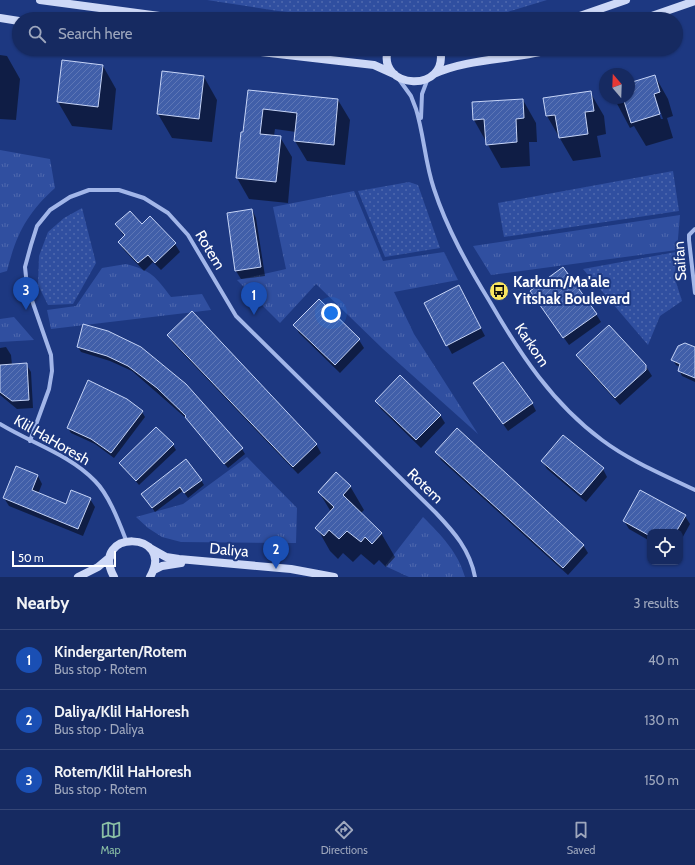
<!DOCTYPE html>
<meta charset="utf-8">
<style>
:root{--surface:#162a61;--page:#1f3267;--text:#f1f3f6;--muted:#9ea7bd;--line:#354676;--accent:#8abfa5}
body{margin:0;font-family:Cabin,sans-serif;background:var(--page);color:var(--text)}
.controls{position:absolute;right:12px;bottom:12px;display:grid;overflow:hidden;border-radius:8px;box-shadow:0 1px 3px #0004}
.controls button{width:36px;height:36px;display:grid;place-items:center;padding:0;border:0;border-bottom:1px solid var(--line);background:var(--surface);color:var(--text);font:20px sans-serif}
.compass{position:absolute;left:599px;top:68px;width:36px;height:36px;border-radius:50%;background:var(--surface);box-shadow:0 1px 3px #0004;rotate:341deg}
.scale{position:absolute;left:12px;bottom:10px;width:104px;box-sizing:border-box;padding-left:4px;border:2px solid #fff;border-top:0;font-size:11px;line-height:14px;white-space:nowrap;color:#fff;-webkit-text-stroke:3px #1d3881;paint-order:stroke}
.you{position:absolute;left:331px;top:313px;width:14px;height:14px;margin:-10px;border:3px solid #fff;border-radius:50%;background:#1a73e8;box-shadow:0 0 0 6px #1a73e833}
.badge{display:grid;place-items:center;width:26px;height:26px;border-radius:50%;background:var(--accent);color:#fff;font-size:13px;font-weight:700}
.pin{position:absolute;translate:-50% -33px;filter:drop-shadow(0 1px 2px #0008)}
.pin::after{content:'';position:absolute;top:21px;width:14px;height:12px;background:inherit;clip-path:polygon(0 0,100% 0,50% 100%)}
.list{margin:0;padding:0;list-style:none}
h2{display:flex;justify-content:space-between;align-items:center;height:52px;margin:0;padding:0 16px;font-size:17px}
h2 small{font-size:13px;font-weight:400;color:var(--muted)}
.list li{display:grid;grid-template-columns:26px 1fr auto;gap:12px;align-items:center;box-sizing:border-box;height:60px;padding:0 16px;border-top:1px solid var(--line)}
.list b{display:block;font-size:15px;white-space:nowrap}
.list p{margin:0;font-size:13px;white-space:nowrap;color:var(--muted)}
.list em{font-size:13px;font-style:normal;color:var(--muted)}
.icon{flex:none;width:22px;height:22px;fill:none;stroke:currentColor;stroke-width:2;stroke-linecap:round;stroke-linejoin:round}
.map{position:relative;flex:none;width:695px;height:577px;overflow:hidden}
.search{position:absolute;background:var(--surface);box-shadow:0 1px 3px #0004;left:12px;right:12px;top:12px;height:44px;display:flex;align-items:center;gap:10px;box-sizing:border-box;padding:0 14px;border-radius:22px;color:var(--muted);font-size:15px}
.sheet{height:232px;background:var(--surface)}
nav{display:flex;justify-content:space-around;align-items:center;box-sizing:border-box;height:56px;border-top:1px solid var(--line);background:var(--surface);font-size:11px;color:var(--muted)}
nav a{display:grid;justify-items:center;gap:2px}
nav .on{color:var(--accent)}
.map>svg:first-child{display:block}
.grass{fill:url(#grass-dots)}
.park{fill:url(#park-tufts)}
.shadow{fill:#0007;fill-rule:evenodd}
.building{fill:url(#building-hatch);stroke:#c6d4f7}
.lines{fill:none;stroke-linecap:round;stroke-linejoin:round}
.street{stroke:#a2b6e9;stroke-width:4}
.secondary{stroke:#cdd8f7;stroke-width:8}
.labels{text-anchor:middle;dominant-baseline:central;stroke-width:4;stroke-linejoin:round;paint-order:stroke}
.street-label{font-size:15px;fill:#fff;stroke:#1d3881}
.poi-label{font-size:15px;font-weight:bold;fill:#fff;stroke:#1d3881;text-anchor:start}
</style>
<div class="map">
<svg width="695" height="577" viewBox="0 0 695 577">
<defs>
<pattern id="grass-dots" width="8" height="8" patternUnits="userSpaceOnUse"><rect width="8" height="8" fill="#304fa0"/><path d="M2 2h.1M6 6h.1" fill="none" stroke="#4f69ae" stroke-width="1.8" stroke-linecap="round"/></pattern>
<pattern id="park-tufts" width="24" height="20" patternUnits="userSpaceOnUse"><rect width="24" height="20" fill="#304fa0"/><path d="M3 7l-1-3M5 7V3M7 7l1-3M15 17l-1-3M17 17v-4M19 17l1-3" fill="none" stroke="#4f69ae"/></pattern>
<pattern id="building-hatch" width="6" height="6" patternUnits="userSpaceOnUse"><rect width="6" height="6" fill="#415fa9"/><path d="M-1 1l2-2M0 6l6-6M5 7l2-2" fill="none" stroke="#5e77b6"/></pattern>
</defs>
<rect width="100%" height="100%" fill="#1d3881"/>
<!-- grass -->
<path class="grass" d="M207,0h340l-63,19h-122l-84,-8z
M673,171l6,40 -175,26 -6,-34z
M409,182l9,3 22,63 -55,9 -27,-66z
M82,208l14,55 -23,41 -25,1 -10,-20 1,-29 9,-24 16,-14z
M676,252l-1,27 7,22 -22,15 -12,29 -65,-76z"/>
<!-- park -->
<path class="park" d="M0,150l50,9 5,29c-28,25 -39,47 -48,83l-7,2z
M354,191l29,70 61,-9 14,28 -64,12 20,42 64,100 -95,-85 -67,-65 -36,39 -43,-43 49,-11 -13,-62z
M680,215l-3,35 -186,25 -18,-29z
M126,264c26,7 29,12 45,33l31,-3 9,16 -160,19 -4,-19 29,-4 26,-38z
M14,317l20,23 -34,2v-23z
M247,457l50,51 -1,35 -115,-1 -19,-5 -14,-9 -12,-11 47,-13z
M423,517c18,18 35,35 42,60h-56l-24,-11z"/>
<!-- shadow -->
<path class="shadow" d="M0,55l7,1 13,23 -4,41 -16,-1z
M63,61l40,5 13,23 -4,41 -40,-4 -14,-24z
M655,76l13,23 5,17 -6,2 6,20 -27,8 -12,-20 -4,2 -16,-30h15v-14zM655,102h2l6,17h-2z
M204,77l13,23 -5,42 -40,-4 -14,-24z
M249,91l89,9 12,20 -5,45 -38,-4 -12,-20 1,-9 -21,-3 -1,7 6,1 12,20 -4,46 -39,-4 -12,-21 4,-45h3z
M590,92l14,24 2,18 -9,2 4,21 -28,4 -26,-45 -3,-17z
M523,100l13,23 1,19h-8l1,24 -29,2 -27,-48z
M252,210l4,8 9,58 -24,3 -5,-8 -8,-58z
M150,218l25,26 5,8 -19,18 -8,-8 -9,9 -20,-21 -5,-8 6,-5 -9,-12h26z
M531,292l65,22 5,8 -32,23z
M463,294l22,42 -33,18 -27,-50z
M84,325l158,124 3,5 -17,14 -41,-49 -55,-48 -22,-10 -29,-9 -3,-5z
M295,325l64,15 5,8 -24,25 -41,-40z
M609,327l38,41 5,8 -32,29 -38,-42 -5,-8z
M168,335l148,109 5,9 -23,21 -125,-131z
M6,347l5,8 1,10 14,-1 5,8 2,36 -16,1 -17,-14v-47z
M695,348v34l-13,-6 -3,-6 1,-3 -4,-2 -3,-5z
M479,391l53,12 4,8 -28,20z
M376,401l64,14 5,8 -24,25 -40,-39z
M142,412l3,5 -31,41 -19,-14 -24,-11 -3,-5z
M173,445l3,5 -37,35 -19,-22z
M437,452l146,93 5,8 -20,22 -127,-115z
M542,461l61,8 4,8 -21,25 -39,-33z
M17,468l21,8 4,8 -4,10 28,11 24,-6 5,8 -12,29 -74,-30 -5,-8z
M201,480l3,5 -16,13 -5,-7 -28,21 -12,-18z
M350,486l14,24 -3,3 20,20 14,24 -9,10 -7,-7 -5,5 -13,-11 -8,8 -10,-9 -5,6 -8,-8 -13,-23 14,-16 -12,-20z
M685,516l5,8 -10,18v-10h-30v9l-21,-12 -5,-8z"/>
<!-- building -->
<path class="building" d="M62,60l41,5 -5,42 -41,-5z
M162,71l42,5 -5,43 -42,-5z
M655,75l5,17 -6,2 6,20 -29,9 -8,-25h6v-15z
M248,90l90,9 -4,46 -40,-4 3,-28 -34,-4 -3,25 21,2 -5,46 -40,-4 5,-46h2z
M591,91l3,20 -9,1 3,22 -29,4 -4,-23 -9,1 -3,-18z
M523,99l1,19 -8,1 1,23 -31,3 -2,-26 -11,1 -1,-18z
M252,209l9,58 -26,4 -8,-58z
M130,211l12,13 8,-8 26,27 -21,20 -7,-8 -10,8 -20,-21 7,-7 -10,-11z
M563,267l34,47 -34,24 -33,-47z
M459,285l22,43 -35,18 -22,-43z
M319,299l41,40 -25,26 -42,-40z
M192,311l125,133 -24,23 -126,-132z
M83,324l25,7 33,16 45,37 57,64 -19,16 -39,-47 1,-1 -29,-28 -29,-22 -21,-10 -30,-9z
M609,325l37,40v5l-31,28 -39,-43z
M685,343l10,4v31l-17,-7 2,-7 -9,-4 7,-14z
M503,362l30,41 -30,21 -30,-41z
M27,363l2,37 -17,1 -12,-9v-27z
M400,375l41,40 -25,25 -41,-39z
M88,380l39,19 16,12 -32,42 -20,-14 -24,-11z
M156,427l18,17 -38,37 -17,-18z
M457,428l127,117 -21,23 -128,-116z
M563,435l41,33 -23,27 -40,-34z
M186,459l16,21 -18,13 -4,-6 -28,21 -11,-14z
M16,466l22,9 -6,15 34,14 5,-14 20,8 -13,31 -75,-31z
M336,472l15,14 -8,9 39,38 -10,11 -7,-7 -4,5 -14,-11 -8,8 -10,-9 -5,6 -9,-8 19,-21 -16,-15z
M640,490l46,25 -10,17h-26v4l-27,-15z"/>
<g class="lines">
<!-- street -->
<path class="street" d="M398,78l13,18 5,13c8,26 9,54 18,80 13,40 34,77 56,113 30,52 63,102 112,138 28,21 62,35 93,50
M421,118l1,-24 6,-16
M695,229l-6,6v5l6,53
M0,424c31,19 69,30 95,57 14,14 24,41 31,59
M30,441l19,-52 3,-18 -1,-16 -24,-69 -2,-19 6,-22 6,-19 13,-16 20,-13 19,-7h30l25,8 24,15 20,22 48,81 200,197c18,19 34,37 39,64"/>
<!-- secondary -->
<path class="secondary" d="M40,0l142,19
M0,18l19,3
M571,19l55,-19
M643,19l52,-18
M234,49l140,16 20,9
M388,49c-12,41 62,45 52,0
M434,74c34,-16 81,-14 119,-25
M150,548l16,9 13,2 112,10 43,8
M154,570l8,-4 19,-3
M78,577l20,-10 12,-10
M114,577c-26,-48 63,-47 36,0"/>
</g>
<!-- icons -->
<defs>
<g id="bus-disc" transform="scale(1)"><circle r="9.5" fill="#f9e660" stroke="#1d3881"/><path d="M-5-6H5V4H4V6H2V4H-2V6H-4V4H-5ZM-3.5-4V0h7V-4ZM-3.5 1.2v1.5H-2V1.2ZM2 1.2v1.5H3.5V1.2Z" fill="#111"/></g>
</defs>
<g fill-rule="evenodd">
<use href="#bus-disc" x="499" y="291"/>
</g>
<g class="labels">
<!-- street labels -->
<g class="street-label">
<text transform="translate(210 250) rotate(59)">Rotem</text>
<text transform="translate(680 261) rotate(-94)">Saifan</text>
<text transform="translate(532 345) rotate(56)">Karkom</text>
<text transform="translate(52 440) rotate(30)">Klil HaHoresh</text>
<text transform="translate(425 486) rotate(44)">Rotem</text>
<text transform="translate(229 550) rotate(5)">Daliya</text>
</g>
<!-- poi labels -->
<g class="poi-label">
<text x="513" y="282">Karkum/Ma'ale<tspan x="513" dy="17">Yitshak Boulevard</tspan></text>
</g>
</g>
</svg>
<div class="controls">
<button><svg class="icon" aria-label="locate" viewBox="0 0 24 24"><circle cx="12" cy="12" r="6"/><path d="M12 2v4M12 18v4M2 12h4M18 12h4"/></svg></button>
</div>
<svg class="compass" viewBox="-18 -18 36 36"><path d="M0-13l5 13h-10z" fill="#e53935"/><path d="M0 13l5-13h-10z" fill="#9ea7bd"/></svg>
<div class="scale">50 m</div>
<div class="you"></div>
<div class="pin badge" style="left:254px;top:315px;background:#1a4fb4">1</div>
<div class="pin badge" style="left:276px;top:569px;background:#1a4fb4">2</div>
<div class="pin badge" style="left:26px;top:310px;background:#1a4fb4">3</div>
<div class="search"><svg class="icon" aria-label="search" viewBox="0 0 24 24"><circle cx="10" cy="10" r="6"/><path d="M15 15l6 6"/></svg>Search here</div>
</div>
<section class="sheet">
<h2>Nearby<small>3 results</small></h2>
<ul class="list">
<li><span class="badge" style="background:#1a4fb4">1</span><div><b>Kindergarten/Rotem</b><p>Bus stop · Rotem</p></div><em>40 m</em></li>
<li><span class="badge" style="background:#1a4fb4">2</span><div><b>Daliya/Klil HaHoresh</b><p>Bus stop · Daliya</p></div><em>130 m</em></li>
<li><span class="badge" style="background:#1a4fb4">3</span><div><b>Rotem/Klil HaHoresh</b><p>Bus stop · Rotem</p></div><em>150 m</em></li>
</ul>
</section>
<nav>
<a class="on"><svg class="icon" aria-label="map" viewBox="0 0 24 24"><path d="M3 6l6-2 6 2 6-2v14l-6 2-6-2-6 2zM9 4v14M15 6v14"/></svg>Map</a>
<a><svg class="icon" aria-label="directions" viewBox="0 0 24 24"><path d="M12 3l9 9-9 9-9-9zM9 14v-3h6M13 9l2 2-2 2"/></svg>Directions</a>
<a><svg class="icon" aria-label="saved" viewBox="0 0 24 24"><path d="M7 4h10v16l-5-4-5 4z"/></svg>Saved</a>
</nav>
